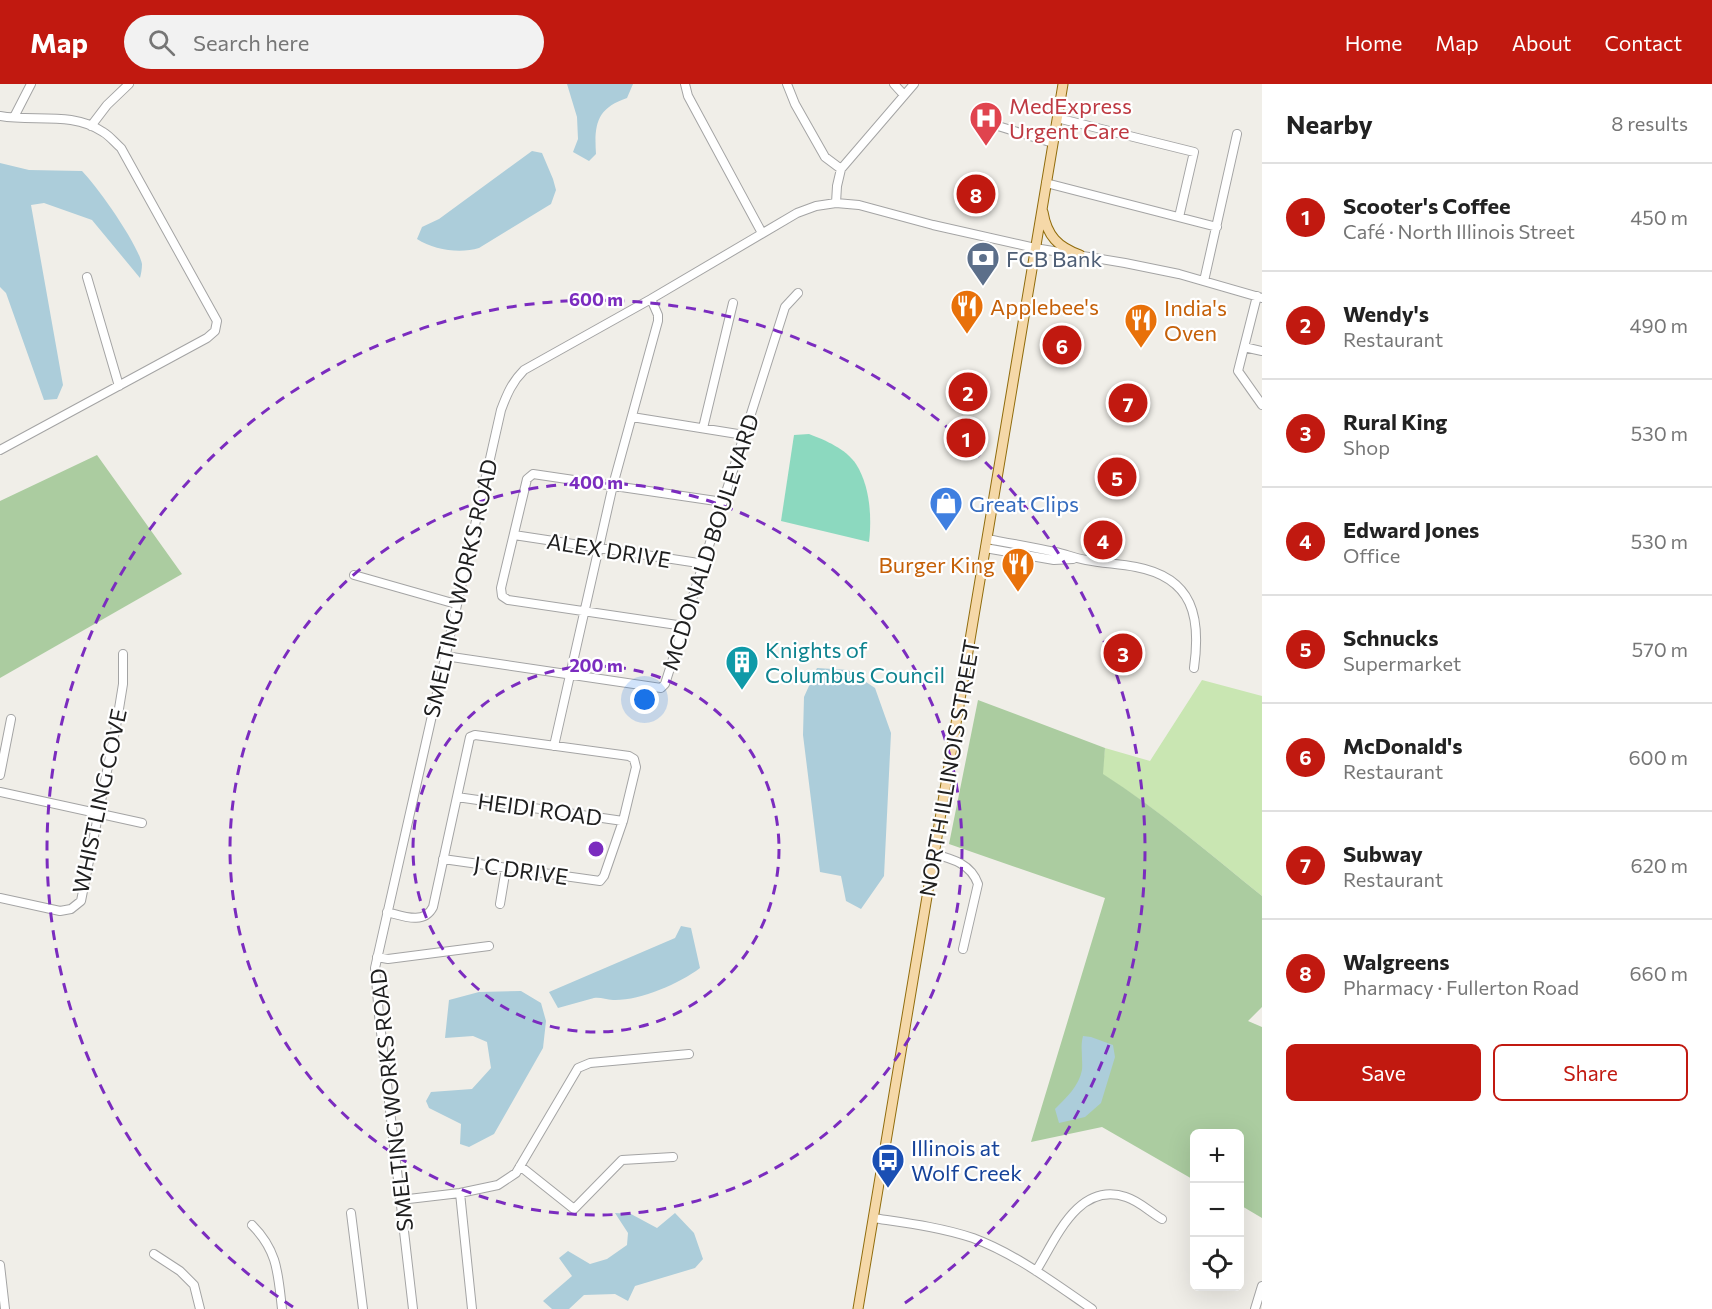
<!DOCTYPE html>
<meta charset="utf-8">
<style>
:root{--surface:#fff;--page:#f2f2f2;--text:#222;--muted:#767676;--line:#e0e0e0;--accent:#c11910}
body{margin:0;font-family:Commissioner,sans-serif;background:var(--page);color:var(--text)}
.controls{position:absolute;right:18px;bottom:18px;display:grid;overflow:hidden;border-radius:9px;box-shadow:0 6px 24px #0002}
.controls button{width:54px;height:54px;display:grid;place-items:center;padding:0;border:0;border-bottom:2px solid var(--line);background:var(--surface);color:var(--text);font:30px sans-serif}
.you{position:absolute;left:645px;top:616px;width:21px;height:21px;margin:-15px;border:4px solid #fff;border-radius:50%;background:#1a73e8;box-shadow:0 0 0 9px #1a73e833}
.badge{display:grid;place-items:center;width:39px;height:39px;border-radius:50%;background:var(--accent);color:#fff;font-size:20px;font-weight:700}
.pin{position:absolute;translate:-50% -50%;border:3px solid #fff;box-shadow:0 2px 6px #0006}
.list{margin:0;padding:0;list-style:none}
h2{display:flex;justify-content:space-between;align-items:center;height:78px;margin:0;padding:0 24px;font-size:26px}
h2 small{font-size:20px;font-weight:400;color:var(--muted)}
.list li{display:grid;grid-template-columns:39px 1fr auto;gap:18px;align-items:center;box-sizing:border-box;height:108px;padding:0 24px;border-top:2px solid var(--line)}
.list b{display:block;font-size:22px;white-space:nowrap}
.list p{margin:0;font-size:20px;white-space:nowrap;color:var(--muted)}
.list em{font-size:20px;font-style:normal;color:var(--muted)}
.actions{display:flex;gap:12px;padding:18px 24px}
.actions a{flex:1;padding:14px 0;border:2px solid var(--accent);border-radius:9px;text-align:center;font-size:21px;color:var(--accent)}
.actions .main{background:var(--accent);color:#fff}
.icon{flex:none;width:33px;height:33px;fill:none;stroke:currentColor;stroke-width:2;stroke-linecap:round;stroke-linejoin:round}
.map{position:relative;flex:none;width:1262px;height:1225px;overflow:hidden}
header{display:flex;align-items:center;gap:36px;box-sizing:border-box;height:84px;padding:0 30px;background:var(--accent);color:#fff}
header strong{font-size:28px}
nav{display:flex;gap:33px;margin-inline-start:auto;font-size:21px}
.search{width:420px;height:54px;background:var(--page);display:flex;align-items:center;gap:15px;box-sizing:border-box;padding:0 21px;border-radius:33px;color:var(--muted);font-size:22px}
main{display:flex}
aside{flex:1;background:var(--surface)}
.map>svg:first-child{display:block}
.grass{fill:#c9e6b2}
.forest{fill:#abcca0}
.pitch{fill:#8cd9bf}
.water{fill:#accdda}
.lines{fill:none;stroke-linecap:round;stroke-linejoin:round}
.minor-casing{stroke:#a4a4a4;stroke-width:10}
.major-casing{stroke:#916c0c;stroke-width:11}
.minor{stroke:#fff;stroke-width:8}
.major{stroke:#f5d8a8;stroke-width:9}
.ring{fill:none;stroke:#7b2cbf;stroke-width:3;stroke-dasharray:10 8}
.labels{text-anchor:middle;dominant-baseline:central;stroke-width:4.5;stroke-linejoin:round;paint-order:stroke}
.health-label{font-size:22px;fill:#be3a42;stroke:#fff;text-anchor:start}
.service-label{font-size:22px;fill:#4e5e75;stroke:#fff;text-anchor:start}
.food-label{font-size:22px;fill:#c56008;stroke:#fff;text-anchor:start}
.shop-label{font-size:22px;fill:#366cbe;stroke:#fff;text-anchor:start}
.street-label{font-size:22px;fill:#202020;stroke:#fff}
.culture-label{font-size:22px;fill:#0d838f;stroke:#fff;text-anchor:start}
.transit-label{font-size:22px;fill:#164399;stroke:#fff;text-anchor:start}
.centre{fill:#7b2cbf;stroke:#fff;stroke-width:3}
.ring-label{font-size:18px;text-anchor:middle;font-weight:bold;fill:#7b2cbf;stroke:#fff;stroke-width:4.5;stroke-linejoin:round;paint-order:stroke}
</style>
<header>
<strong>Map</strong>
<div class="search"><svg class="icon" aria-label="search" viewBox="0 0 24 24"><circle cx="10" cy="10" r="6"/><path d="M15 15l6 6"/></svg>Search here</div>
<nav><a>Home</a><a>Map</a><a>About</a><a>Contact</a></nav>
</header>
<main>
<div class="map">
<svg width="1262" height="1225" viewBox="0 0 1262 1225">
<rect width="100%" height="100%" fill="#f0eee8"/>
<!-- grass -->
<path class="grass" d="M1202,596l60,16v200c-52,-42 -103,-86 -160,-122l3,-26 45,13z"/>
<!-- forest -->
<path class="forest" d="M97,371l85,119 -182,104v-177z
M978,616l127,48 -2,26c56,36 107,80 159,122v111l-14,14 14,6v191l-22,-13v-71h-46v46l-92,-53 -71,15 74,-244 -156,-54z"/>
<!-- pitch -->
<path class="pitch" d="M809,350c16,6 37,15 47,30 14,22 16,53 13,78l-88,-21 13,-86z"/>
<!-- water -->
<path class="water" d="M567,0h66l-6,14c-30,10 -33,26 -31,56l-7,7 -16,-9 5,-13 -1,-22z
M532,67l10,2 11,26 3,11 -5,14 -72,44c-19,6 -45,2 -62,-9l5,-12 17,-8z
M0,79l29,7 53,1c15,15 56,73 60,93 0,5 -1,10 -2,14l-48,-58 -48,-17 -13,2 32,180 -6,14 -13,1 -38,-107 -6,-6z
M817,584l31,2 27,18 16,45 -7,143 -23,33 -15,-8 -5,-25 -21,-4 -17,-137 1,-38z
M681,842l10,2 9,40c-21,16 -61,33 -87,32 -7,0 -12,-3 -19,-2 -12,3 -24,7 -36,10l-9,-16 126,-54z
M521,907l20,12 5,18 -3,27 -49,86 -25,13 -9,-3 1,-20 -32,-16 -3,-7 5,-9 41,-3 19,-21 -4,-26 -14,-6 -28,2 4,-38 30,-8z
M1083,952l8,1 22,8 2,12 -14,46 -16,14 -26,6 -4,-14c11,-11 24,-23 27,-39 1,-12 -2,-23 1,-34z
M615,1129l16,1 26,14 18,-15 19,20 9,26 -8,9 -60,18 -7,15 -13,-7 -31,1 -15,14h-17l-9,-8 29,-25 -13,-18 9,-7 22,13 17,-5 20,-14 1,-12z"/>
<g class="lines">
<!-- minor casing -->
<g class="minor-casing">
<path id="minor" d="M685,0l3,12 74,137
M787,0l8,20 30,53 16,12
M894,0l10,11
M0,32c33,6 73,-5 103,16 7,4 12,11 18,16l96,173 -2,10 -8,7 -207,112
M14,33l17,-33
M1057,34l137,34 -15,65
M91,42l16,-21 22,-21
M998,42l55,17
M1046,99l171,44
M836,119l23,2 74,20 102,23 90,15 54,11 83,24
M87,193l32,109
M1204,197l33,-147
M1257,212l-19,75 24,34
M1244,263l18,4
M632,333l112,18
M703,344l30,-125
M514,451l191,29
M987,455c22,4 45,8 68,13 10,2 20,6 31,8 16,3 33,4 50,7 58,11 65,51 58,101
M985,464l69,12 19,-1
M354,491l102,29
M684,542l-176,-26 -6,-4 -1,-8 26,-109 6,-5 190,28
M445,572l216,32 4,-4 120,-377 13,-14
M554,662l59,-261 45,-164v-6l-7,-16
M0,691l11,-56
M0,708l142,31
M457,713l166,24
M934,770c19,5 37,10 44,30l-15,65
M0,814l60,13 11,-2 10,-8 36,-180 6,-37v-30
M500,820l6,-36
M387,828c16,4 37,13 46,-5l37,-170 5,-2 154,21 5,3 2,8 -13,54 -19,55 -4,5 -157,-22
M377,873l11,2 101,-13
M520,1082l54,43 48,-49 51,-3
M460,1109l12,116
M400,1116l60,-7 38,-8 18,-12 62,-105 12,-5 99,-9
M351,1129l12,96
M873,1134c33,5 67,9 100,20 43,16 81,45 119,71
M252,1141c26,26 26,49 30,84
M154,1170l26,17 14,14 6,24
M0,1181l5,44
M1036,1187c20,-32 42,-90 90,-74 13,4 24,15 36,22
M413,1225l-34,-294 -4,-47 126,-558c6,-16 11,-28 23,-40l127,-71 146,-86 19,-7 20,-3 1,-17 4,-17 73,-85
M1255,1225l7,-23"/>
</g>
<!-- major casing -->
<g class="major-casing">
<path id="major" d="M1043,128c4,24 15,35 37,43
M858,1225l205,-1225"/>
</g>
<!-- minor -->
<use href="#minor" class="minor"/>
<!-- major -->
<use href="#major" class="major"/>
</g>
<!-- distance rings -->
<g class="ring">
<circle cx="596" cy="765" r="183"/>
<circle cx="596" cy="765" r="366"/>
<path d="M293 1223A549 549 0 1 1 899 1223"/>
</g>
<!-- icons -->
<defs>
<g id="hospital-pin" transform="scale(1.725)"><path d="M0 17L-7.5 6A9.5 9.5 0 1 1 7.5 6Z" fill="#e0444e" stroke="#fff"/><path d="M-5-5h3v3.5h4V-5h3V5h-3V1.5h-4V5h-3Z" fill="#fff"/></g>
<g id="bank-pin" transform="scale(1.725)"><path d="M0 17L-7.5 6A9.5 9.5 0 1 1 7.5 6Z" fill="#5c6f8a" stroke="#fff"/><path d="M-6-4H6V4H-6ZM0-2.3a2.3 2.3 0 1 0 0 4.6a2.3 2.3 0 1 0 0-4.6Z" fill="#fff"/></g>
<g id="restaurant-pin" transform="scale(1.725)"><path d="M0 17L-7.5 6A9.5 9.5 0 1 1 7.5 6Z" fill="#e8710a" stroke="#fff"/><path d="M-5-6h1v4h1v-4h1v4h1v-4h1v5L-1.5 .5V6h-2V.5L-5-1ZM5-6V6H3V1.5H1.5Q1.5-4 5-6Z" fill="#fff"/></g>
<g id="shop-pin" transform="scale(1.725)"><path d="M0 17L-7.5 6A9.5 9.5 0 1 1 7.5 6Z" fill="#3f7fe0" stroke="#fff"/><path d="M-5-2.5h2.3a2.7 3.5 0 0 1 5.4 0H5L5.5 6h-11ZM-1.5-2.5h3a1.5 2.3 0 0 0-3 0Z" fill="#fff"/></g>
<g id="building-pin" transform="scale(1.725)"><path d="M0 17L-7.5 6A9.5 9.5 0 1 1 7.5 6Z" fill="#0f9aa8" stroke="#fff"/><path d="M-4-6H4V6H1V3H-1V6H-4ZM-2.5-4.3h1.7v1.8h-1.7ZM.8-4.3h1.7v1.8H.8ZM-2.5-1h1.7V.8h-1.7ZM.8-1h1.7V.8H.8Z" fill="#fff"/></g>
<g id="bus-pin" transform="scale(1.725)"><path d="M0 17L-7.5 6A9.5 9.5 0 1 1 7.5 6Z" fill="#1a4fb4" stroke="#fff"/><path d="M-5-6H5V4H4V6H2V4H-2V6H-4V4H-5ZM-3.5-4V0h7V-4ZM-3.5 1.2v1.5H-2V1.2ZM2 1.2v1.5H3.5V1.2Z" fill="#fff"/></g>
</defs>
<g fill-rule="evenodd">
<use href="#hospital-pin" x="986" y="34"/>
<use href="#bank-pin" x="983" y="174"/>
<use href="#restaurant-pin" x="967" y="222"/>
<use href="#restaurant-pin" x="1141" y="236"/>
<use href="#shop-pin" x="946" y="419"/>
<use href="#restaurant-pin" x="1018" y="480"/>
<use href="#building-pin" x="742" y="578"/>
<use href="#bus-pin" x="888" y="1076"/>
</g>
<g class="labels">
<!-- health labels -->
<g class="health-label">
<text x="1009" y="21">MedExpress<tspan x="1009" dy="25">Urgent Care</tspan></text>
</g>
<!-- service labels -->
<g class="service-label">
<text x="1006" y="174">FCB Bank</text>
</g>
<!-- food labels -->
<g class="food-label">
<text x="990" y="222">Applebee's</text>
<text x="1164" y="223">India's<tspan x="1164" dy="25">Oven</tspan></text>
<text x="995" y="480" text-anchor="end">Burger King</text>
</g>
<!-- shop labels -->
<g class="shop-label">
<text x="969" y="419">Great Clips</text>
</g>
<!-- street labels -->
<g class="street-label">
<text transform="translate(710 458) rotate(-72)">MCDONALD BOULEVARD</text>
<text transform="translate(609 466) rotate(9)">ALEX DRIVE</text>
<text transform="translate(460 504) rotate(-77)">SMELTING WORKS ROAD</text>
<text transform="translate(949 684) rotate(-80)">NORTH ILLINOIS STREET</text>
<text transform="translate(99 717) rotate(-78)">WHISTLING COVE</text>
<text transform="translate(540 725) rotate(8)">HEIDI ROAD</text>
<text transform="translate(521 786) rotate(8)">J C DRIVE</text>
<text transform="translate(391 1016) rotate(-96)">SMELTING WORKS ROAD</text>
</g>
<!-- culture labels -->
<g class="culture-label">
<text x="765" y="565">Knights of<tspan x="765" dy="25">Columbus Council</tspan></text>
</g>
<!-- transit labels -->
<g class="transit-label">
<text x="911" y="1063">Illinois at<tspan x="911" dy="25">Wolf Creek</tspan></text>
</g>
</g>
<circle cx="596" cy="765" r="9" class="centre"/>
<g class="ring-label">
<text x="596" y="222">600 m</text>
<text x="596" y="405">400 m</text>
<text x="596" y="588">200 m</text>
</g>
</svg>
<div class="controls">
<button>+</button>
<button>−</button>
<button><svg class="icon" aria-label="locate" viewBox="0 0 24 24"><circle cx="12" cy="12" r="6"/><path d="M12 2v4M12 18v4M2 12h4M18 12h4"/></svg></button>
</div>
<div class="you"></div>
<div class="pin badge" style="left:966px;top:354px">1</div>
<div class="pin badge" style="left:968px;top:308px">2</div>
<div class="pin badge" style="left:1123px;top:569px">3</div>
<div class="pin badge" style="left:1103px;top:456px">4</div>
<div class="pin badge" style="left:1117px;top:393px">5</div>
<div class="pin badge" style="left:1062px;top:261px">6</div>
<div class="pin badge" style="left:1128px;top:319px">7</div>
<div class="pin badge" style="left:976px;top:110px">8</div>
</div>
<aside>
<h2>Nearby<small>8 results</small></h2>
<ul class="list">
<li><span class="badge">1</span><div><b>Scooter's Coffee</b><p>Café · North Illinois Street</p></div><em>450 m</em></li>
<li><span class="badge">2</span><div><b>Wendy's</b><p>Restaurant</p></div><em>490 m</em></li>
<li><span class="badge">3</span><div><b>Rural King</b><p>Shop</p></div><em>530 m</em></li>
<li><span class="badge">4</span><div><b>Edward Jones</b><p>Office</p></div><em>530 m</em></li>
<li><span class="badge">5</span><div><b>Schnucks</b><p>Supermarket</p></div><em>570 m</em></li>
<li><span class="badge">6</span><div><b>McDonald's</b><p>Restaurant</p></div><em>600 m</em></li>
<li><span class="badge">7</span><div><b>Subway</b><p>Restaurant</p></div><em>620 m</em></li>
<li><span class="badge">8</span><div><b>Walgreens</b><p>Pharmacy · Fullerton Road</p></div><em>660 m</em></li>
</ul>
<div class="actions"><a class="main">Save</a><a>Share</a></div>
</aside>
</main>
